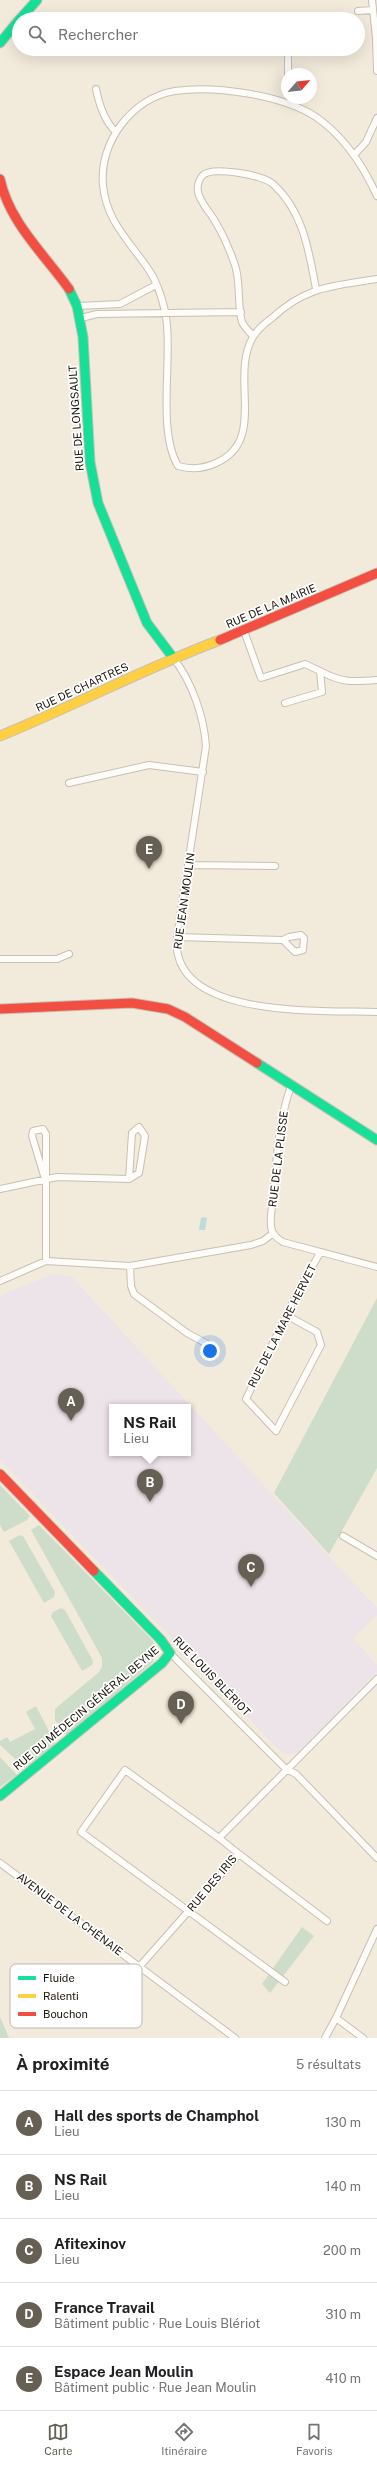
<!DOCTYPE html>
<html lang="fr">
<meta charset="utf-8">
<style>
:root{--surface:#fff;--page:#f6f6f6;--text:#202124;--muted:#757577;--line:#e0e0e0;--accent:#666054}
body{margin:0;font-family:"Public Sans",sans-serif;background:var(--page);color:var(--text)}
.compass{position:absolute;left:281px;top:68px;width:36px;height:36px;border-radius:50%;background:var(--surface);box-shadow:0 4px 16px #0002;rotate:62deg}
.you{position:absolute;left:210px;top:1351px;width:14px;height:14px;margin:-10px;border:3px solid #fff;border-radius:50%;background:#1a73e8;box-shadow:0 0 0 6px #1a73e833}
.badge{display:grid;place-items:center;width:26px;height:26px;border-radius:50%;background:var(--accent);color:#fff;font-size:13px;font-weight:700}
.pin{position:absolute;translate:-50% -33px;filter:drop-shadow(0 1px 2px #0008)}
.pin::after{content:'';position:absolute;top:21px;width:14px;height:12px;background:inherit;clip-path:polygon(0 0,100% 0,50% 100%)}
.popup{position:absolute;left:109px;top:1404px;width:82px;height:52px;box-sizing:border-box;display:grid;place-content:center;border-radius:0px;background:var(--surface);filter:drop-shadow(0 1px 3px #0005);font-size:13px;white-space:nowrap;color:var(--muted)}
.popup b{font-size:15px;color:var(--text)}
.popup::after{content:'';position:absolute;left:50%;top:100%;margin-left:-8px;border:8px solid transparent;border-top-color:var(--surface)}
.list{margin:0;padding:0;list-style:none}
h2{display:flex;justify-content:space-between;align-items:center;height:52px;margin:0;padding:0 16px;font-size:17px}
h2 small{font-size:13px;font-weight:400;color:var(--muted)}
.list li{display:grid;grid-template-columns:26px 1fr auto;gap:12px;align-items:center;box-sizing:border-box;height:64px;padding:0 16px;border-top:1px solid var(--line)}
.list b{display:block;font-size:15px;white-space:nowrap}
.list p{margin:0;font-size:13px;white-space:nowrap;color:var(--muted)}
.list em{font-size:13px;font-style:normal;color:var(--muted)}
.icon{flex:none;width:22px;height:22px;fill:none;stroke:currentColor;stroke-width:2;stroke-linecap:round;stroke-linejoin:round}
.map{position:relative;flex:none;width:377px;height:2038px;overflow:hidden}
.search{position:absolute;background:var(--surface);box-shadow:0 4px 16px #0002;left:12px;right:12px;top:12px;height:44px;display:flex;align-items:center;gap:10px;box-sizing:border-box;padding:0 14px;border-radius:22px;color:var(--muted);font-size:15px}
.sheet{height:372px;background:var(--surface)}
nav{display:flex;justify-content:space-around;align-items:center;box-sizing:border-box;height:56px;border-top:1px solid var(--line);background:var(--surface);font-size:11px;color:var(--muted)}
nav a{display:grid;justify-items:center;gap:2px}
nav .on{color:var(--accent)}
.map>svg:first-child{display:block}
.industrial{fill:#ede4e9;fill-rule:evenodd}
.green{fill:#cdddca}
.water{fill:#bedbde}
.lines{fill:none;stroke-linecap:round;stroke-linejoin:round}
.street-casing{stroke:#c7c0b4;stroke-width:8}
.fast-casing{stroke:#c7c0b4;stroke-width:11}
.slow-casing{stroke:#c7c0b4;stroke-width:11}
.jam-casing{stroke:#c7c0b4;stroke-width:11}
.street{stroke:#fdfcf9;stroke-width:6}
.fast{stroke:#16e098;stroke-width:9}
.slow{stroke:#ffcf43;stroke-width:9}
.jam{stroke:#f24e42;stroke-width:9}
.labels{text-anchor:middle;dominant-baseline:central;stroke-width:3.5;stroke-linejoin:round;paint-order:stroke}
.street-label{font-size:11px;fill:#1b160c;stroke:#fff}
.key{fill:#fff;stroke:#bbb9b6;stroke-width:1}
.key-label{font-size:11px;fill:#1b160c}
</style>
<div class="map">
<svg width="377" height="2038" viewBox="0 0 377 2038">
<rect width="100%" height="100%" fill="#f2eada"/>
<!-- industrial -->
<path class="industrial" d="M52,1274l19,2 306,332v7l-24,23 24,27v7l-81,82 -14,-1 -282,-293v-164zM112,1407h76v46h-76z"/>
<!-- green -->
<path class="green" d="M377,1298v170l-48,86 -55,-61z
M0,1485l30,31 -3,4 -23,12 -4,-7z
M39,1525l114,116 3,10 -3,11 -86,74 -12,-16v-11l44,-37 3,-6v-8l-71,-128z
M20,1535l3,1 32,56 -1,5 -10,6 -35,-62z
M61,1608l4,2 28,51 -1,4 -10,6 -31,-55 2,-4z
M36,1706l19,37 -1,3 -29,22 -25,-23v-4l7,-4 3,5 25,-13 -9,-17z
M0,1757l17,18 -17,12z
M302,1927l12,9 -44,57 -8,-9z
M0,2017l9,21h-9z"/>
<!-- water -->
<path class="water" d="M204,1217l3,1 -2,12h-6l2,-12z"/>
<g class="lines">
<!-- street casing -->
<g class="street-casing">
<path id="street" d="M372,0l4,38 1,33
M358,11l15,-1
M288,74v-16
M96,89c3,15 8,32 20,43
M355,154l11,-12 11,-24
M377,196c-14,-31 -32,-59 -61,-79 -33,-22 -102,-32 -141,-26 -43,7 -76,51 -72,94 3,36 27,57 46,85 8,12 13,28 16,41 9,43 -9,118 13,155 14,4 25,3 38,-3 52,-23 13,-86 37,-126 4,-7 12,-14 19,-19 34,-32 62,-32 105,-39
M77,306l43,-2 36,-19
M81,318l16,-4 144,-2
M253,336c-3,-4 -9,-9 -11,-14 -5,-16 -1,-39 -7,-57 -5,-14 -11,-29 -19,-42 -5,-10 -16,-20 -18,-31 -1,-6 1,-13 5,-17 10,-9 60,0 70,9 30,27 36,67 43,105
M244,631l17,47 44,-14 15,7 2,21 -37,11
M174,659c18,23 30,58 32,87l-29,191c-8,83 146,73 200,75
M320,671c22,12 33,11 57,9
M69,783l80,-18 54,7
M188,865l87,1
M177,937l106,3 12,12 8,-2 1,-12 -3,-3 -12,2 -6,3
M0,959h57l12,-5
M292,1084c-15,36 -16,91 -21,131 -1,14 0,20 12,27l94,25
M45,1179l-13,-43 1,-5 10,-2 3,5v127
M0,1189l57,-12 72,2 10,-6 6,-37 -6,-9 -7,6 -3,46
M130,1266l1,20 3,8 53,39 24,13
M0,1281l46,-20 84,5 121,-21 12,-4 9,-7
M286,1315l31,17 4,13 -45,86 -30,-32 52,-108 22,-38
M343,1536l34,20
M170,1653l116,116 10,5 81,84
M219,1838l-94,-68 -44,62 204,150
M239,1854l88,67
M0,1863l235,175
M140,1966l99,-112 -20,-16 158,-159
M336,2018l41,-89
M325,2038l11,-20 27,20"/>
</g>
<!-- fast casing -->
<g class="fast-casing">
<path id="fast" d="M20,19l17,-19
M0,43l19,-23
M69,289l8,17 6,31 7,125 8,41 49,120 27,36
M257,1063l120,77
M0,1796l162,-133 8,-10 -9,-13 -67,-69"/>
</g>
<!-- slow casing -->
<g class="slow-casing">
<path id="slow" d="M0,736c74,-30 145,-68 220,-96"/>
</g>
<!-- jam casing -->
<g class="jam-casing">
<path id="jam" d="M0,179c9,43 44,75 69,110
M220,640l157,-67
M0,1009l132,-6 36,6 17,8 72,46
M0,1474l94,97"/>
</g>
<!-- street -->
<use href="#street" class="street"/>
<!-- fast -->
<use href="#fast" class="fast"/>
<!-- slow -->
<use href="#slow" class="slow"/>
<!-- jam -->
<use href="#jam" class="jam"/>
</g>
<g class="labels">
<!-- street labels -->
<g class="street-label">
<text transform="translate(76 418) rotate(-94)">RUE DE LONGSAULT</text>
<text transform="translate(271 606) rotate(-23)">RUE DE LA MAIRIE</text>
<text transform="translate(82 687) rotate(-25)">RUE DE CHARTRES</text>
<text transform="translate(184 901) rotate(-82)">RUE JEAN MOULIN</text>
<text transform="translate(278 1159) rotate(-83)">RUE DE LA PLISSE</text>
<text transform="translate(282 1326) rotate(-63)">RUE DE LA MARE HERVET</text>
<text transform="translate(212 1676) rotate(46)">RUE LOUIS BLÉRIOT</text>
<text transform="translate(86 1708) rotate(-40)">RUE DU MÉDECIN GÉNÉRAL BEYNE</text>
<text transform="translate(212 1883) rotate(-50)">RUE DES IRIS</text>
<text transform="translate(70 1914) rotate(37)">AVENUE DE LA CHÊNAIE</text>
</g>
</g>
<!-- legend -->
<rect x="10" y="1964" width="132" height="64" rx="6" class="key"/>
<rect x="18" y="1976" width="18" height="4" fill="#16e098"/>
<rect x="18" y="1994" width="18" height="4" fill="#ffcf43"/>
<rect x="18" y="2012" width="18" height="4" fill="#f24e42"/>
<g class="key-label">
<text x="43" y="1982">Fluide</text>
<text x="43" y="2000">Ralenti</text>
<text x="43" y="2018">Bouchon</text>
</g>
</svg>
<svg class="compass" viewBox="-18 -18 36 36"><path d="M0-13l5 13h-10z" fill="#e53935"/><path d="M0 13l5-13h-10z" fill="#757577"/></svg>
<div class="you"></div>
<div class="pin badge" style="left:71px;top:1421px">A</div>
<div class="pin badge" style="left:150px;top:1502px">B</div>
<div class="popup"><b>NS Rail</b>Lieu</div>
<div class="pin badge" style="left:251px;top:1587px">C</div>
<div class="pin badge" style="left:181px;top:1724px">D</div>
<div class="pin badge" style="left:149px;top:869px">E</div>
<div class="search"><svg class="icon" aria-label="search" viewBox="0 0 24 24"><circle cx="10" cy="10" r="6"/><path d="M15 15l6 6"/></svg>Rechercher</div>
</div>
<section class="sheet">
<h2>À proximité<small>5 résultats</small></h2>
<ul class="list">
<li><span class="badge">A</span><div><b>Hall des sports de Champhol</b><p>Lieu</p></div><em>130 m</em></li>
<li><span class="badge">B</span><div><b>NS Rail</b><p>Lieu</p></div><em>140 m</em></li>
<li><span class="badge">C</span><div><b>Afitexinov</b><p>Lieu</p></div><em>200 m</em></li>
<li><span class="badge">D</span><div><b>France Travail</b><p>Bâtiment public · Rue Louis Blériot</p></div><em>310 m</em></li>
<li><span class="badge">E</span><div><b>Espace Jean Moulin</b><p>Bâtiment public · Rue Jean Moulin</p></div><em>410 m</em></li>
</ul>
</section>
<nav>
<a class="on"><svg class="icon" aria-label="map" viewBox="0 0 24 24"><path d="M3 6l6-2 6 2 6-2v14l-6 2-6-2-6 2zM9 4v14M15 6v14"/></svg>Carte</a>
<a><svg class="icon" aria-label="directions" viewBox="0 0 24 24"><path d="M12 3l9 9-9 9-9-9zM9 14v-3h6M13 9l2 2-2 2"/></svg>Itinéraire</a>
<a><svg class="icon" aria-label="saved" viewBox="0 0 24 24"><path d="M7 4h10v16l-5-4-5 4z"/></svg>Favoris</a>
</nav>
